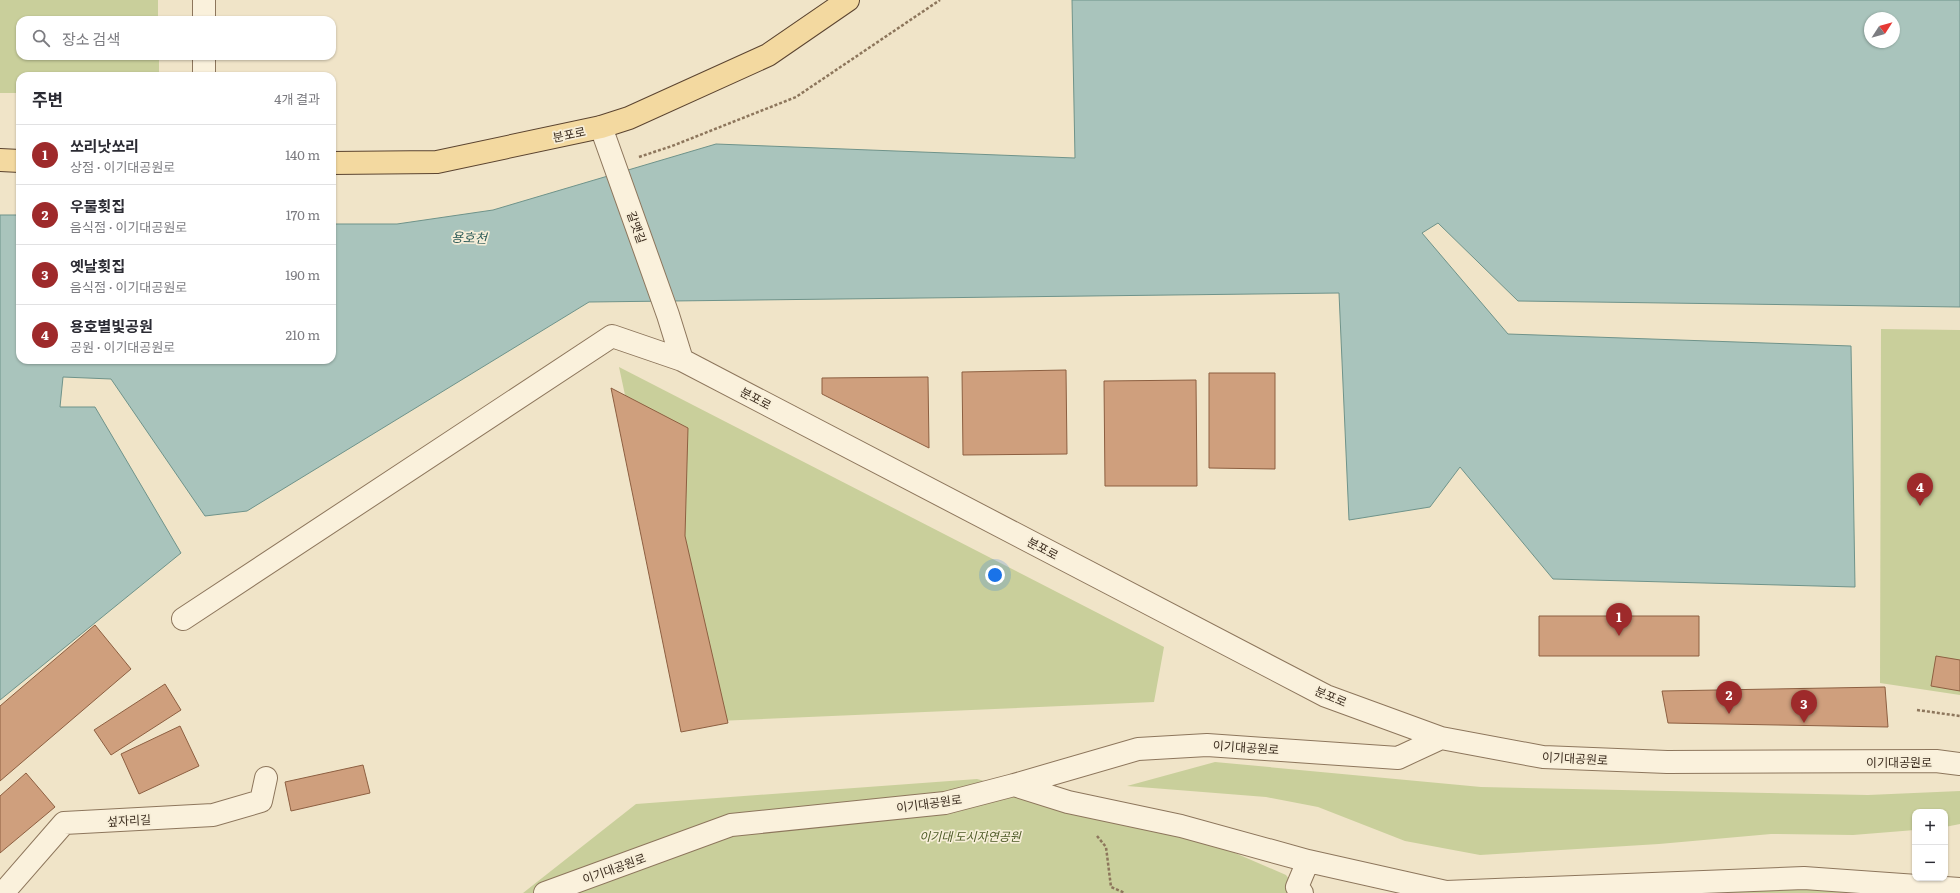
<!DOCTYPE html>
<html lang="ko">
<meta charset="utf-8">
<style>
:root{--surface:#fff;--page:#f2f2f3;--text:#2b2b33;--muted:#7c7c81;--line:#e1e1e2;--accent:#9e2a2b}
body{margin:0;font-family:Literata,"Noto Sans KR",serif;background:var(--page);color:var(--text)}
.controls{position:absolute;right:12px;bottom:12px;display:grid;overflow:hidden;border-radius:8px;box-shadow:0 1px 3px #0004}
.controls button{width:36px;height:36px;display:grid;place-items:center;padding:0;border:0;border-bottom:1px solid var(--line);background:var(--surface);color:var(--text);font:20px sans-serif}
.compass{position:absolute;left:1864px;top:12px;width:36px;height:36px;border-radius:50%;background:var(--surface);box-shadow:0 1px 3px #0004;rotate:54deg}
.you{position:absolute;left:995px;top:575px;width:14px;height:14px;margin:-10px;border:3px solid #fff;border-radius:50%;background:#1a73e8;box-shadow:0 0 0 6px #1a73e833}
.badge{display:grid;place-items:center;width:26px;height:26px;border-radius:50%;background:var(--accent);color:#fff;font-size:13px;font-weight:700}
.pin{position:absolute;translate:-50% -33px;filter:drop-shadow(0 1px 2px #0008)}
.pin::after{content:'';position:absolute;top:21px;width:14px;height:12px;background:inherit;clip-path:polygon(0 0,100% 0,50% 100%)}
.list{margin:0;padding:0;list-style:none}
h2{display:flex;justify-content:space-between;align-items:center;height:52px;margin:0;padding:0 16px;font-size:17px}
h2 small{font-size:13px;font-weight:400;color:var(--muted)}
.list li{display:grid;grid-template-columns:26px 1fr auto;gap:12px;align-items:center;box-sizing:border-box;height:60px;padding:0 16px;border-top:1px solid var(--line)}
.list b{display:block;font-size:15px;white-space:nowrap}
.list p{margin:0;font-size:13px;white-space:nowrap;color:var(--muted)}
.list em{font-size:13px;font-style:normal;color:var(--muted)}
.icon{flex:none;width:22px;height:22px;fill:none;stroke:currentColor;stroke-width:2;stroke-linecap:round;stroke-linejoin:round}
.map{position:relative;flex:none;width:1960px;height:893px;overflow:hidden}
.search{position:absolute;background:var(--surface);box-shadow:0 1px 3px #0004;left:16px;top:16px;width:320px;height:44px;display:flex;align-items:center;gap:10px;box-sizing:border-box;padding:0 14px;border-radius:12px;color:var(--muted);font-size:15px}
.panel{position:absolute;background:var(--surface);box-shadow:0 1px 3px #0004;left:16px;top:72px;width:320px;height:292px;border-radius:12px}
.map>svg:first-child{display:block}
.green{fill:#c9cf9b}
.water{fill:#a9c4bc;stroke:#6f938a;fill-rule:evenodd}
.building{fill:#cf9f7d;stroke:#8d5f41}
.lines{fill:none;stroke-linecap:round;stroke-linejoin:round}
.minor-casing{stroke:#8d765c;stroke-width:24}
.major-casing{stroke:#5b4430;stroke-width:24}
.path{stroke:#8d765c;stroke-width:2.5;stroke-dasharray:3 2;stroke-linecap:butt}
.minor{stroke:#faf1dc;stroke-width:22}
.major{stroke:#f3d9a0;stroke-width:22}
.labels{text-anchor:middle;dominant-baseline:central;stroke-width:3.5;stroke-linejoin:round;paint-order:stroke}
.street-label{font-size:12px;fill:#3d2e20;stroke:#f7eed8}
.park-label{font-size:12px;font-style:italic;fill:#4d5a26;stroke:#f7eed8}
.water-label{font-size:13px;font-style:italic;fill:#2f5d5a;stroke:#f7eed8}
</style>
<div class="map">
<svg width="1960" height="893" viewBox="0 0 1960 893">
<rect width="100%" height="100%" fill="#f0e4c8"/>
<!-- green -->
<path class="green" d="M0,0h158v20h-138v36h139v20h-139v17h-20z
M1881,329l79,1v365l-80,-12z
M619,367l545,280 -10,55 -459,20z
M1215,762l266,25 387,8 92,-4v33l-15,3v-15h-30v18l-62,5 -82,-1 -112,10 -179,11 -75,-14 -87,-34 -52,-10 -139,-11z
M977,779l228,61 81,35 14,18h-777l113,-89z
M1771,887l116,6h-229z"/>
<!-- water -->
<path class="water" d="M1072,0h888v307l-442,-6 -80,-78 -16,10 86,101 343,12 4,241 -302,-8 -93,-112 -30,40 -81,13 -10,-227 -750,9 -342,209 -42,5 -94,-137 -48,-2 -3,30h35l86,146 -181,147v-485h20v145h312v-136h65l96,-14 223,-66 359,14zM1870,18h24v24h-24z"/>
<!-- building -->
<path class="building" d="M1066,370l1,84 -104,1 -1,-83z
M1209,373h66v96l-66,-1z
M928,377l1,71 -107,-54v-16z
M1196,380l1,106h-92l-1,-105z
M611,388l77,40 -3,108 43,187 -47,9z
M1539,616h160v40h-160z
M95,625l36,44 -131,112v-75z
M1936,656l24,4v31l-29,-5z
M165,684l16,26 -70,45 -17,-25z
M1885,687l3,40 -220,-4 -6,-32z
M180,726l19,40 -60,28 -18,-40z
M363,765l7,28 -79,18 -6,-29z
M26,773l29,34 -55,46v-57z"/>
<g class="lines">
<!-- minor casing -->
<g class="minor-casing">
<path id="minor" d="M204,0v20
M204,56v20
M601,127l67,188 14,45 644,336 115,42 102,19 124,5 269,-1 24,3
M183,619l429,-283 70,24
M1014,785l54,17 113,24 127,35
M3,893l61,-70 149,-8 48,-14 5,-23
M545,893l186,-68 214,-22 69,-18 124,-36 69,-4 191,13 43,-20
M1302,893l-5,-6 11,-26 138,31 358,-14 156,11"/>
</g>
<!-- major casing -->
<g class="major-casing">
<path id="major" d="M0,160l20,1
M332,163l105,-1 164,-35 28,-9 139,-63 80,-55"/>
</g>
<!-- path -->
<path class="path" d="M639,157l33,-11 124,-49 144,-97
M1917,710l43,6
M1097,836l9,11 5,40 14,6"/>
<!-- minor -->
<use href="#minor" class="minor"/>
<!-- major -->
<use href="#major" class="major"/>
</g>
<g class="labels">
<!-- street labels -->
<g class="street-label">
<text transform="translate(569 134) rotate(-12)">분포로</text>
<text transform="translate(637 227) rotate(70)">갈맷길</text>
<text transform="translate(756 398) rotate(28)">분포로</text>
<text transform="translate(1043 548) rotate(28)">분포로</text>
<text transform="translate(1331 696) rotate(23)">분포로</text>
<text transform="translate(1246 747) rotate(4)">이기대공원로</text>
<text transform="translate(1575 758) rotate(3)">이기대공원로</text>
<text x="1899" y="762">이기대공원로</text>
<text transform="translate(929 803) rotate(-8)">이기대공원로</text>
<text transform="translate(129 820) rotate(-3)">섶자리길</text>
<text transform="translate(614 868) rotate(-20)">이기대공원로</text>
</g>
<!-- park labels -->
<g class="park-label">
<text x="970" y="836">이기대 도시자연공원</text>
</g>
<!-- water labels -->
<g class="water-label">
<text transform="translate(469 237) rotate(2)">용호천</text>
</g>
</g>
</svg>
<div class="controls">
<button>+</button>
<button>−</button>
</div>
<svg class="compass" viewBox="-18 -18 36 36"><path d="M0-13l5 13h-10z" fill="#e53935"/><path d="M0 13l5-13h-10z" fill="#7c7c81"/></svg>
<div class="you"></div>
<div class="pin badge" style="left:1619px;top:636px">1</div>
<div class="pin badge" style="left:1729px;top:714px">2</div>
<div class="pin badge" style="left:1804px;top:723px">3</div>
<div class="pin badge" style="left:1920px;top:506px">4</div>
<div class="search"><svg class="icon" aria-label="search" viewBox="0 0 24 24"><circle cx="10" cy="10" r="6"/><path d="M15 15l6 6"/></svg>장소 검색</div>
<section class="panel">
<h2>주변<small>4개 결과</small></h2>
<ul class="list">
<li><span class="badge">1</span><div><b>쏘리낫쏘리</b><p>상점 · 이기대공원로</p></div><em>140 m</em></li>
<li><span class="badge">2</span><div><b>우물횟집</b><p>음식점 · 이기대공원로</p></div><em>170 m</em></li>
<li><span class="badge">3</span><div><b>옛날횟집</b><p>음식점 · 이기대공원로</p></div><em>190 m</em></li>
<li><span class="badge">4</span><div><b>용호별빛공원</b><p>공원 · 이기대공원로</p></div><em>210 m</em></li>
</ul>
</section>
</div>
